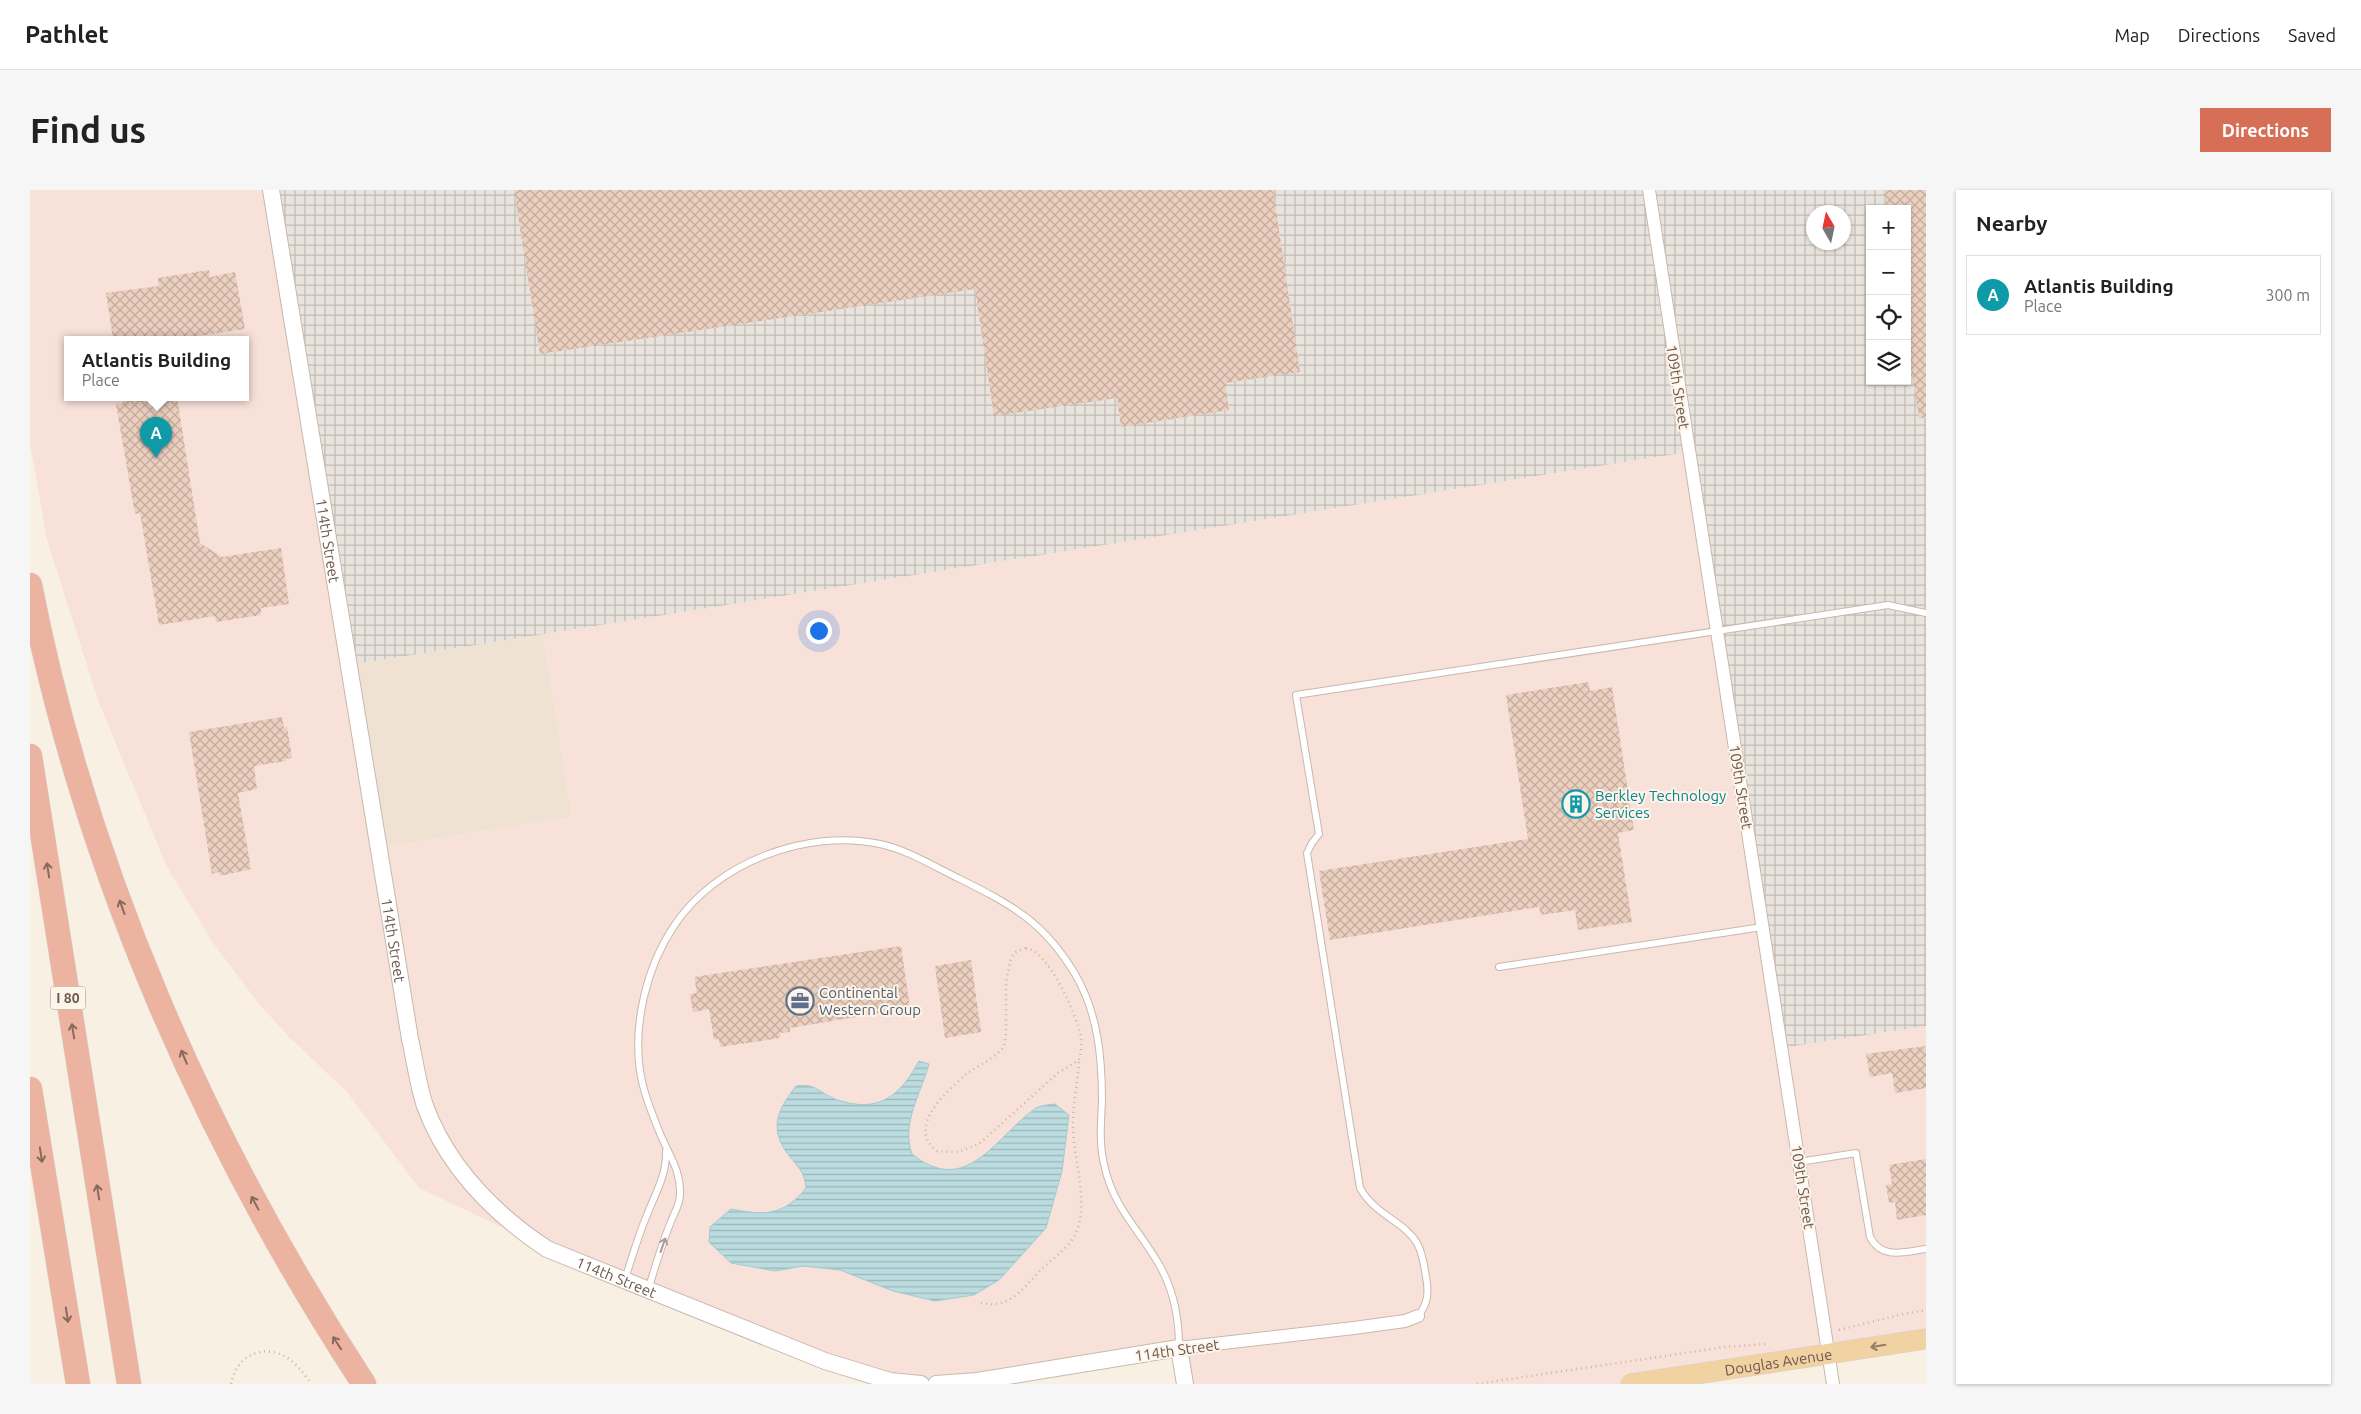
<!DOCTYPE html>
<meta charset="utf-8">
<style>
:root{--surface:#fff;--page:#f6f6f6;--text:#222;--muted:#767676;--line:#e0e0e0;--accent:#d66f56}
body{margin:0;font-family:Ubuntu,sans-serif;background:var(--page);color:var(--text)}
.controls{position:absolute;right:15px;top:15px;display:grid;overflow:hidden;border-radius:0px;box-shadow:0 1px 4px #0004}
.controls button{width:45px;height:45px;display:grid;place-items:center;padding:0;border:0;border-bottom:1px solid var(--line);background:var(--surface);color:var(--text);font:25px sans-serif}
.compass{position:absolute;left:1776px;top:15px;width:45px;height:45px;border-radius:50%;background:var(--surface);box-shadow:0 1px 4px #0004;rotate:351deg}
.you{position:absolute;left:788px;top:440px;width:18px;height:18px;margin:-12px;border:4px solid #fff;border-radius:50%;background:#1a73e8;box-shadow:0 0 0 8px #1a73e833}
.badge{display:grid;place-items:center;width:32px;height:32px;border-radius:50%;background:var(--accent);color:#fff;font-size:16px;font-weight:700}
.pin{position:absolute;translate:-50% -41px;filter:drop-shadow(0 1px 2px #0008)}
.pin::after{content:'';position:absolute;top:26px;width:18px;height:15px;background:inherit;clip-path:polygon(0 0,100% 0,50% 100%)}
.popup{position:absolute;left:34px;top:146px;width:185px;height:65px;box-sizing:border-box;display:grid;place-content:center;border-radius:0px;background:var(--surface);filter:drop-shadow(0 1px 4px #0005);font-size:16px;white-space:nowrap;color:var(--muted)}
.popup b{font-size:19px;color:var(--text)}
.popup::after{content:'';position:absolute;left:50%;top:100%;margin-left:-10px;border:10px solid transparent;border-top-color:var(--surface)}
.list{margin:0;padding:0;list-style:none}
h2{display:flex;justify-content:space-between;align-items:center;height:65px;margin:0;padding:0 20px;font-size:21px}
h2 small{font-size:16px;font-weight:400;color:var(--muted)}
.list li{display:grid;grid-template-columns:32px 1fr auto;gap:15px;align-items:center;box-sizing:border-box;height:80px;margin:0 10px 10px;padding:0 10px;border:1px solid var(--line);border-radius:0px}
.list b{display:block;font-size:19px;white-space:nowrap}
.list p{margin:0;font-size:16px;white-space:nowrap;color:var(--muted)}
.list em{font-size:16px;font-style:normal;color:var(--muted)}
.icon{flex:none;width:28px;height:28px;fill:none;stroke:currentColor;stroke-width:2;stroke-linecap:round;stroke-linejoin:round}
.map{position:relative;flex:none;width:1896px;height:1194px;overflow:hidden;border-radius:0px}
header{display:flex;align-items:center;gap:30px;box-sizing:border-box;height:70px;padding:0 25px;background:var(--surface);border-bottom:1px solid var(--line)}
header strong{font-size:24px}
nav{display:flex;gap:28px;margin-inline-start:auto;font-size:18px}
.intro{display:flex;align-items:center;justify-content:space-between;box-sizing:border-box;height:120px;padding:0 30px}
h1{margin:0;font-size:35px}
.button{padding:12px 22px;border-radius:0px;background:var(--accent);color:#fff;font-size:18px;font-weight:700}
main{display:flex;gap:30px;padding:0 30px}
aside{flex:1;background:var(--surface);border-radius:0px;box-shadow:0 1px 4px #0004}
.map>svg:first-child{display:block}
.residential{fill:#f0e2d3}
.commercial{fill:#f8e1d9;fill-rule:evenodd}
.industrial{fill:url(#industrial-grid);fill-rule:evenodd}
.water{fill:url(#water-rules);stroke:#a2cbd1}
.building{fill:url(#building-cross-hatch)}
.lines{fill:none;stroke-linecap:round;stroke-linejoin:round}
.service-casing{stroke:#c9b8ac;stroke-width:8}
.minor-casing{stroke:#c9b8ac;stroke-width:14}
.tertiary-casing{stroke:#c9b8ac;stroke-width:18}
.primary-casing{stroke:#d6d0cd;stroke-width:21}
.motorway-casing{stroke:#d6d0cd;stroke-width:25}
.path{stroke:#d0b3a2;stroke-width:2.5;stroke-dasharray:1 4;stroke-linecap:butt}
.service{stroke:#fff;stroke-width:6}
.minor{stroke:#fff;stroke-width:12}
.tertiary{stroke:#fff;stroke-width:16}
.primary{stroke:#f1d2a3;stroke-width:20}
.motorway{stroke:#edb3a1;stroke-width:24}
.oneway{stroke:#876a5e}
.oneway2{stroke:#a89b94}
.oneway3{stroke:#957d67}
.labels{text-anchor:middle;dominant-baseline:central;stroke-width:4;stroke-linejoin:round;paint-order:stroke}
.shield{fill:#fdf5e9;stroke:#99877c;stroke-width:1}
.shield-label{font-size:14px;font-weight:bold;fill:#6e584d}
.street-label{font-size:15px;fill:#6e584d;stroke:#fdf5e9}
.culture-label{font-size:15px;fill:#0d838f;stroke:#fdf5e9;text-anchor:start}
.service-label{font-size:15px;fill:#4e5e75;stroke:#fdf5e9;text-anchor:start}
</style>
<header>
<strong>Pathlet</strong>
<nav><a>Map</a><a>Directions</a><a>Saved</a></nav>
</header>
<div class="intro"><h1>Find us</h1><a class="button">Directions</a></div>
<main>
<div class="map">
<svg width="1896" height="1194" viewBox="0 0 1896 1194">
<defs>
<pattern id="industrial-grid" width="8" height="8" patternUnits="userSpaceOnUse" patternTransform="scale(1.25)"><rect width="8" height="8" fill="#e9e3de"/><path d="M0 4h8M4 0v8" fill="none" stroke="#c1bbb6"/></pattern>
<pattern id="water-rules" width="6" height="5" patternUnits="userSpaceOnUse" patternTransform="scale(1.25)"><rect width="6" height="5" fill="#bbdce0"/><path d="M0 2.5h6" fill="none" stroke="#9cb5b8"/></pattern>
<pattern id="building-cross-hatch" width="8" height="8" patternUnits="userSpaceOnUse" patternTransform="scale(1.25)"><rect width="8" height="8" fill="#ebcfbf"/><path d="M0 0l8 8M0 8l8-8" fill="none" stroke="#c3ab9d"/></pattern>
</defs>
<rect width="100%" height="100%" fill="#f9f0e4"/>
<!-- residential -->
<path class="residential" d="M513,444l29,183 -194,31 -29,-183z"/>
<!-- commercial -->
<path class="commercial" d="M0,0h241l108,658 193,-31 -29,-183 1145,-182 94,596 144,-22v313l-295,45h-446l-6,-36 -243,36 -46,-3 -343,-132 -128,-61 -73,-97 -57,-54 -30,-33 -46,-61 -46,-76 -68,-164 -52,-163 -17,-97zM37,149h178v58h-178z"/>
<!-- industrial -->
<path class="industrial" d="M241,0h1655v836l-145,22 -93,-596 -1339,213zM1840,19h37v172h-37zM1784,22h30v30h-30z"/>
<!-- water -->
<path class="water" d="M889,871l10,3c-8,29 -28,60 -17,90 56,45 85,-20 124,-46 5,-3 13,-3 19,-4l14,11 -7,56 -16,57 -47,52 -25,15 -39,6 -42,-10 -53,-21 -37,-4 -28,5 -44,-8 -22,-21 1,-15 21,-18c32,6 52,8 75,-21 -1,-14 -6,-19 -15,-30 -23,-28 -15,-46 5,-72 20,-3 22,6 39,13 42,15 64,-1 84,-38z"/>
<!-- building -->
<path class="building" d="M484,0h759l27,182 -75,11 4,27 -108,17 -4,-29 -123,18 -19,-127 -435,65z
M1854,0h42v228h-7l-12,-76v-133h-20z
M179,80l1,7 25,-5 10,57 -67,10h-65l-7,-46 53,-7 -1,-8z
M92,207h55l23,146 22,14 59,-9 8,56 -28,4v7l-45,7 -1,-6 -56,9 -19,-112 -5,1 -19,-110 7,-1z
M1558,492l2,9 22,-4 22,143 -16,3 14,89 -54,8 -3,-20 -34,5 -2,-8 -209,33 -11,-69 209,-32 -22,-144z
M252,527l2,11 3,-1 5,31 -6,1v2l-32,5 3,23 -19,4 13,76 -31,7 -1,-4 -7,2 -23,-142z
M871,756l9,62 -120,20v4l-10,1v5l-60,9 -1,-8 -5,1 -5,-31 -16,3 -3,-18 7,-1 -3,-16z
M941,770l10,72 -36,6 -10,-72z
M1896,856v42l-31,5 -3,-20 -22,4 -4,-23z
M1896,969v56l-29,5 -2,-18 -6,1 -3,-18 6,-1 -3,-19z"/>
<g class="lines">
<!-- service casing -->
<g class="service-casing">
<path id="service" d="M1469,777l263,-40
M1769,972l57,-9 14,84c12,23 34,15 56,12
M595,1089c7,-21 13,-43 22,-64 8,-21 20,-40 19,-64
M618,1100c7,-22 13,-44 22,-66 3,-9 10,-19 10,-29 1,-26 -12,-41 -21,-64 -8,-20 -16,-40 -19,-60 -7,-48 7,-105 34,-145 41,-63 133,-98 206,-82 28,6 55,23 80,35 52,26 84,43 115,95 23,39 27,83 27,127 -1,21 -3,42 2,63 9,45 38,68 57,104 13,24 18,53 18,79
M1388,1126c10,-12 11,-24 8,-39 -2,-12 -3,-23 -9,-34 -12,-21 -42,-28 -57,-55l-53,-335 5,-10 7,-9 -23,-139 592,-90 38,8"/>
</g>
<!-- minor casing -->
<g class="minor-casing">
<path id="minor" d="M1619,0l184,1194
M1149,1158l175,-20 51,-7 13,-5"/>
</g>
<!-- tertiary casing -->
<g class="tertiary-casing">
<g id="tertiary">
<path id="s1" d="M241,0l139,849c5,22 8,46 15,67 23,62 68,107 122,143l278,112 65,20 31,3"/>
<path d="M906,1194l41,-3 202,-33 6,36"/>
</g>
</g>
<!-- primary casing -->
<g class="primary-casing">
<g id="primary">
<path id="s2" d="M1601,1194l295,-45"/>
</g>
</g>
<!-- motorway casing -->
<g class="motorway-casing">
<path id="motorway" d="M0,395c55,283 176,558 334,799
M0,566l99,628
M0,899l48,295"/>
</g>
<!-- path -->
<path class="path" d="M996,758c23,3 51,68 55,89 1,9 0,15 -2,23l-21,13 -79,71 -21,8 -21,-1c-31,-23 8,-58 27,-75 13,-11 28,-15 40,-29l2,-13v-53l5,-22 3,-6z
M951,1113c32,7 45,-20 65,-38 13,-11 29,-23 33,-41 7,-30 -5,-65 -6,-95 -1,-23 5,-46 6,-69
M1809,1140l64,-16 23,-4
M201,1194c4,-24 26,-39 49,-30 13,5 24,19 31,30
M1447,1194l248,-37 43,-3"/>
<!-- service -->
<use href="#service" class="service"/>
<!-- minor -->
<use href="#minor" class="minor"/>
<!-- tertiary -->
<use href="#tertiary" class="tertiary"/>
<!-- primary -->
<use href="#primary" class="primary"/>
<!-- motorway -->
<use href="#motorway" class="motorway"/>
</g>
<!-- one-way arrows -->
<defs><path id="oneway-shaft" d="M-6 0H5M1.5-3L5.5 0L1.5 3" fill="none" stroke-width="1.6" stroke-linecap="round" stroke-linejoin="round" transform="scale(1.25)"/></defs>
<g class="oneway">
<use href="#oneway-shaft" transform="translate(18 680) rotate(-99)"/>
<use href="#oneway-shaft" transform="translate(92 717) rotate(-110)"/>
<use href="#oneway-shaft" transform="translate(43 841) rotate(-99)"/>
<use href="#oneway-shaft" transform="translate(154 867) rotate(-113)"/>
<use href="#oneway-shaft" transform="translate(11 965) rotate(81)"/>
<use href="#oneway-shaft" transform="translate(68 1002) rotate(-99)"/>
<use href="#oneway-shaft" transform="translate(225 1013) rotate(-118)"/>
<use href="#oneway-shaft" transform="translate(37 1125) rotate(81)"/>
<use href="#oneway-shaft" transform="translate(307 1153) rotate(-123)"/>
</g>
<use class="oneway2" href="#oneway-shaft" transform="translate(633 1055) rotate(-71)"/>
<use class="oneway3" href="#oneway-shaft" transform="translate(1848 1156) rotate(171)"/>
<!-- icons -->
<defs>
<g id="building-ring" transform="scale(1.4375)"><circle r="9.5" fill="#fdf5e9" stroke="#0f9aa8" stroke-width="1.5"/><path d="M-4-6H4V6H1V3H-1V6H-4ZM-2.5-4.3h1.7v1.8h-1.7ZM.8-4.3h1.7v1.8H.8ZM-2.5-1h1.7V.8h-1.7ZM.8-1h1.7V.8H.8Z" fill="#0f9aa8"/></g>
<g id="office-ring" transform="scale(1.4375)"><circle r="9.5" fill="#fdf5e9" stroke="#5c6f8a" stroke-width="1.5"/><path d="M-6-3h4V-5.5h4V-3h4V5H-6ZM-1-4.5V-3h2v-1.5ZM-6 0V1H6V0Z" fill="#5c6f8a"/></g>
</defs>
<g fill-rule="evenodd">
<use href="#building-ring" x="1546" y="614"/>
<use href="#office-ring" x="770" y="811"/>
</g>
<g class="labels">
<!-- shield labels -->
<rect class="shield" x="20.5" y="796.5" width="35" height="23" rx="4"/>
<g class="shield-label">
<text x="38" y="808">I 80</text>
</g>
<!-- street labels -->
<g class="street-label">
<text transform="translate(1648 197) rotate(81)">109th Street</text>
<text stroke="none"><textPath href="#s1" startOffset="355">114th Street</textPath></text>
<text transform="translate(1711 597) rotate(81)">109th Street</text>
<text stroke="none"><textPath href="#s1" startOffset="760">114th Street</textPath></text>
<text transform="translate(1773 997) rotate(81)">109th Street</text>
<text stroke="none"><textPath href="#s1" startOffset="1195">114th Street</textPath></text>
<text transform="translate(1147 1160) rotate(-8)">114th Street</text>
<text stroke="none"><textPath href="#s2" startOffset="149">Douglas Avenue</textPath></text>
</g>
<!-- culture labels -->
<g class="culture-label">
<text x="1565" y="605">Berkley Technology<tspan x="1565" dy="17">Services</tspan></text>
</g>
<!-- service labels -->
<g class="service-label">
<text x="789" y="802">Continental<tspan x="789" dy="17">Western Group</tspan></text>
</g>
</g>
</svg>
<div class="controls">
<button>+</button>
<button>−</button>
<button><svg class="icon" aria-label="locate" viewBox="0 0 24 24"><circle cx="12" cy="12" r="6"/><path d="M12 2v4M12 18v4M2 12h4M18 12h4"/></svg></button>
<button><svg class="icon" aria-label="layers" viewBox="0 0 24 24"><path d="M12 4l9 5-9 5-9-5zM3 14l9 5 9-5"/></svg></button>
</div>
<svg class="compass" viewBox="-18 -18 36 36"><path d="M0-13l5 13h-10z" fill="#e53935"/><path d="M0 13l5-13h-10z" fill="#767676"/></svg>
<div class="you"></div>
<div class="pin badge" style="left:126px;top:268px;background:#0f9aa8">A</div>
<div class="popup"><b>Atlantis Building</b>Place</div>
</div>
<aside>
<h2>Nearby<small></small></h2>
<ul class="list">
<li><span class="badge" style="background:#0f9aa8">A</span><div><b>Atlantis Building</b><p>Place</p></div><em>300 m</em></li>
</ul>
</aside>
</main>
